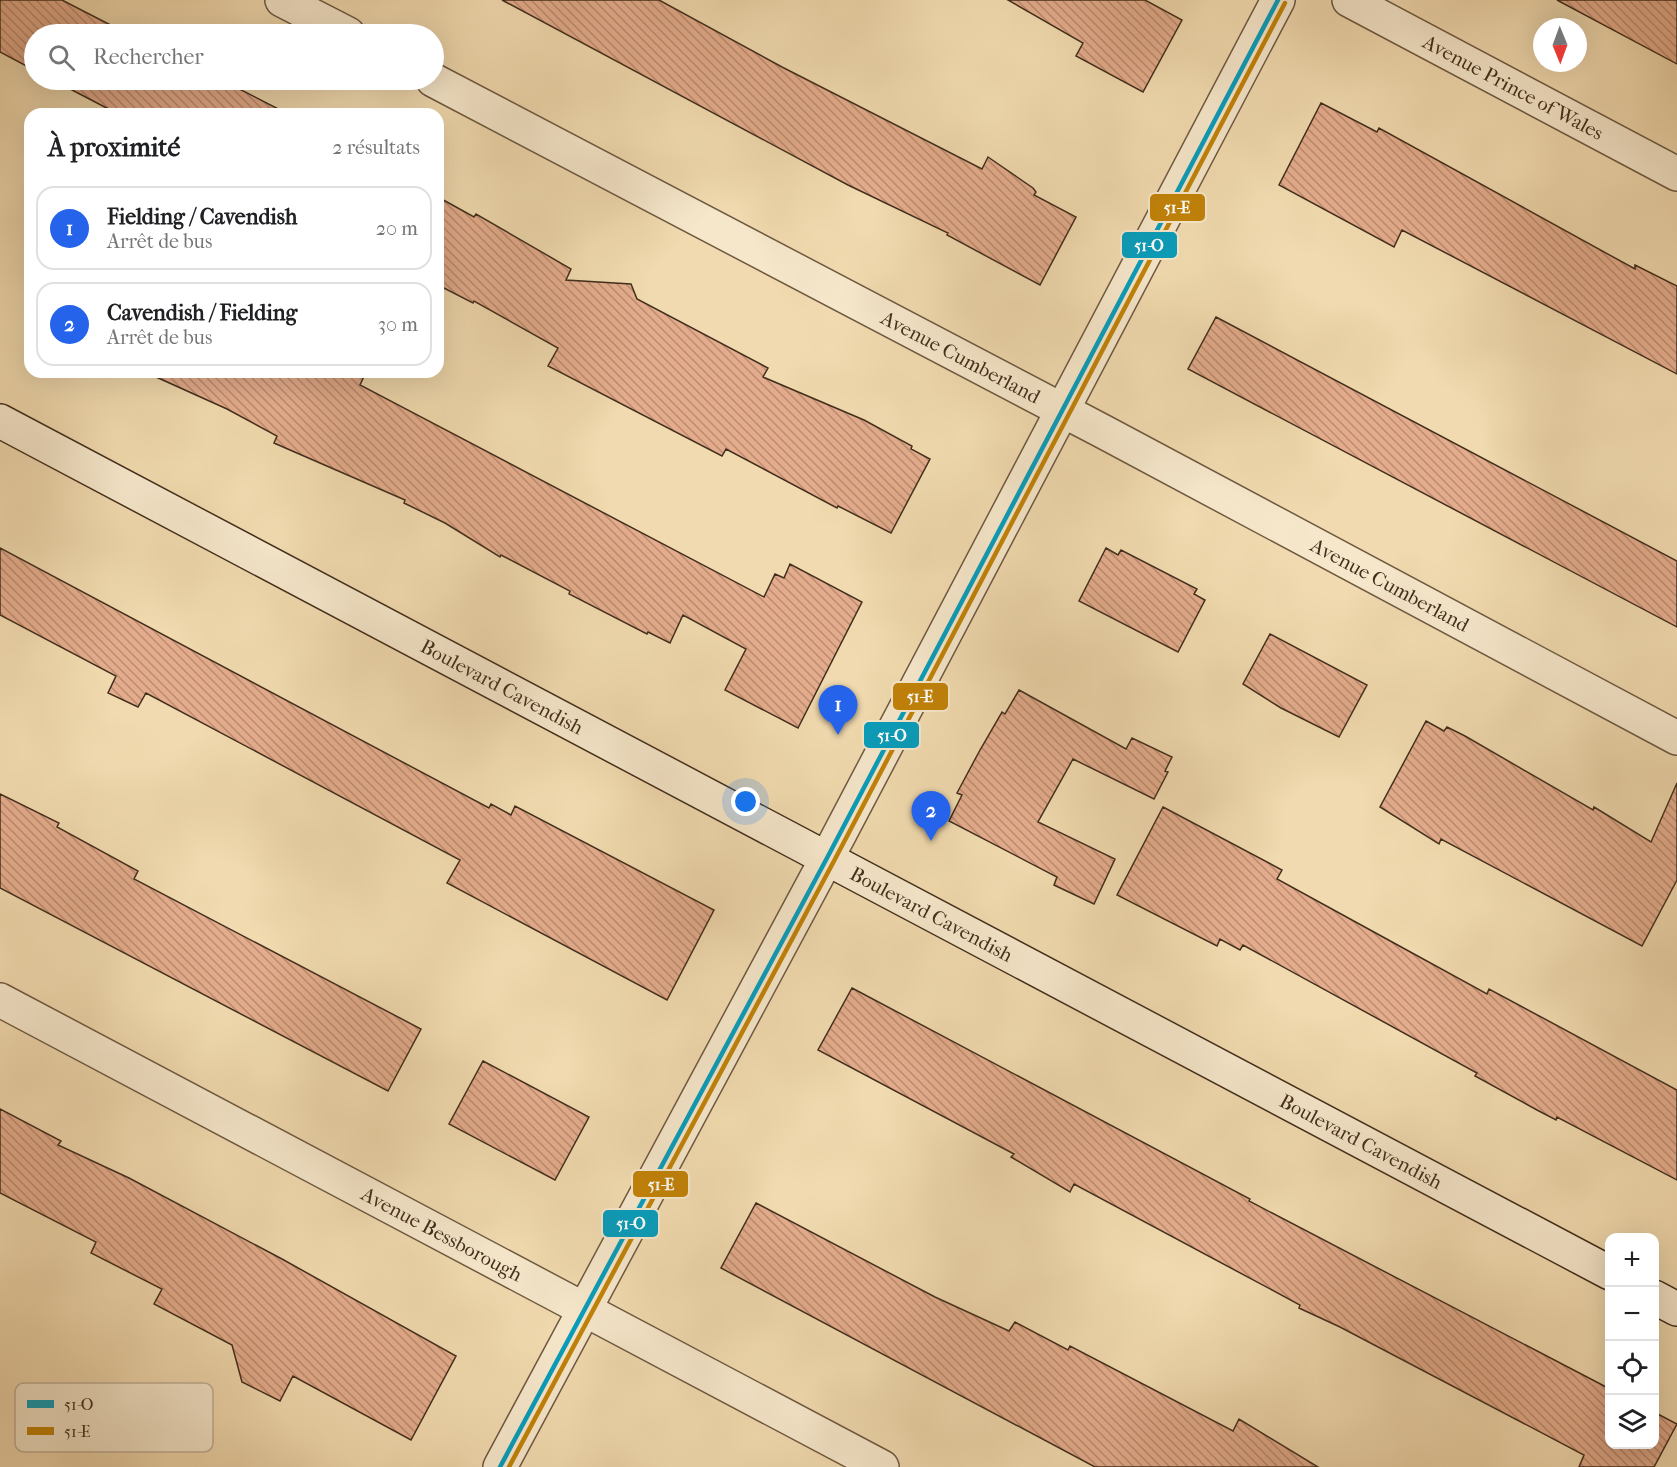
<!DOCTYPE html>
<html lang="fr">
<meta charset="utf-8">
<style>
:root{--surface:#fff;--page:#f6f6f6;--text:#202124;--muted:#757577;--line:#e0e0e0;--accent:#2563eb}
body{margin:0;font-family:"IM FELL French Canon",serif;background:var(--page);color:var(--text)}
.controls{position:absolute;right:18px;bottom:18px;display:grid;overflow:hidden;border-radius:12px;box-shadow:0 6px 24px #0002}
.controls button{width:54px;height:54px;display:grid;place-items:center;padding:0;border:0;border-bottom:2px solid var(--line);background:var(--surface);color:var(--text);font:30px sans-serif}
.compass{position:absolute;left:1533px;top:18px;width:54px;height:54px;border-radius:50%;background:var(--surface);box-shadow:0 6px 24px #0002;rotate:179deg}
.you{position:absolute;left:746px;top:802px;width:21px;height:21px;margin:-15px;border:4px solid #fff;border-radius:50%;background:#1a73e8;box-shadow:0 0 0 9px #1a73e833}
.badge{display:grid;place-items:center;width:39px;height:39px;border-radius:50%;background:var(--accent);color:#fff;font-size:20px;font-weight:700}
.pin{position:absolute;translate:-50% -50px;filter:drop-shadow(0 2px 3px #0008)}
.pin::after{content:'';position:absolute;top:32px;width:21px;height:18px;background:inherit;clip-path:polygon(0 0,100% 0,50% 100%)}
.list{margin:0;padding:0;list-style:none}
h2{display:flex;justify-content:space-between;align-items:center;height:78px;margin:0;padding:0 24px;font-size:26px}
h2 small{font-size:20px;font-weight:400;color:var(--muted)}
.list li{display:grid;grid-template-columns:39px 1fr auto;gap:18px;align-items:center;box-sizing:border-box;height:84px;margin:0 12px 12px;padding:0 12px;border:2px solid var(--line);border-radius:18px}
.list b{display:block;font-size:22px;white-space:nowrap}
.list p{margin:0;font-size:20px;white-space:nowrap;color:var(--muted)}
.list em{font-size:20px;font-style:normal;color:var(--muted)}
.icon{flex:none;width:33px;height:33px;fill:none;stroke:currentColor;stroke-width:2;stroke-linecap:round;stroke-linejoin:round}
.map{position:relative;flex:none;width:1677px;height:1467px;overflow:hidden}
.search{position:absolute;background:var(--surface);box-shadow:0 6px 24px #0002;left:24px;top:24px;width:420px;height:66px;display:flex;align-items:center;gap:15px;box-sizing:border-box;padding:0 21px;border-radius:33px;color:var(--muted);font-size:22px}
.panel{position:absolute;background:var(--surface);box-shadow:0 6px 24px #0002;left:24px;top:108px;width:420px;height:270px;border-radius:18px}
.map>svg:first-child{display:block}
.building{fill:url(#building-back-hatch);stroke:#422e1c;stroke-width:1.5}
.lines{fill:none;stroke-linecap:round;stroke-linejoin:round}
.street-casing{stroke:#6e5941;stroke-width:36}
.secondary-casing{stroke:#422e1c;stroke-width:36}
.street{stroke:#f6e7cb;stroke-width:33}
.secondary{stroke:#f6e7cb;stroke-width:33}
.bus-1-casing{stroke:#f6e7cb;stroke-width:9}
.bus-2-casing{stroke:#f6e7cb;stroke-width:9}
.bus-1{stroke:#079dbc;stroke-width:4.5}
.bus-2{stroke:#c18208;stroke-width:4.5}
.labels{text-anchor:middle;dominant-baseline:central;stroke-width:4.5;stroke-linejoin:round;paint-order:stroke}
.street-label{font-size:20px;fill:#422e1c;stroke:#f6e7cb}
.key{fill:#f6e7cb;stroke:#c0b096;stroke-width:1.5}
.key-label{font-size:16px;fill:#422e1c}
.line-badge{stroke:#f6e7cb;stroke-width:2}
.badge-label{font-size:16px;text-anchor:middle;font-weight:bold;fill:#fff}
</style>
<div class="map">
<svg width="1677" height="1467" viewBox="0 0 1677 1467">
<defs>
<pattern id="building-back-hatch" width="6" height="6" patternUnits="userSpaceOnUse" patternTransform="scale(1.5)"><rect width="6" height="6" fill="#e4ac8c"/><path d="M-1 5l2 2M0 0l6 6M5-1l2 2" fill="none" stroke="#ba8c72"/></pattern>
</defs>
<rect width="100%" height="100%" fill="#f1daaf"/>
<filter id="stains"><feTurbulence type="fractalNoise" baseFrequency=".00333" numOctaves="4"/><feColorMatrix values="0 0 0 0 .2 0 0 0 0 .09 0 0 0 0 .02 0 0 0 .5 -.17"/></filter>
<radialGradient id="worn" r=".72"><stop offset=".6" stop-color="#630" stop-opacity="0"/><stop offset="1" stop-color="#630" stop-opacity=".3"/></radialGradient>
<!-- building -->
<path class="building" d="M0,0h62l66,34h-94v36l-34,-18z
M502,0h157l123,67 200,102 6,-12 45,31 3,4 -2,3 42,22 -36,68 -93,-50 1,-2 -100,-48z
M1008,0h137l37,20 -39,72 -67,-36 7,-13z
M1557,0h120v64z
M53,80h169l66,34h-170z
M1321,103l56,29 2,-4 256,141v-4l42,21v88l-275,-144 -8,17 -115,-62z
M438,197l36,20 2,-3 95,55 -5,11 65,4 6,15 131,69 -5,9 101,43 48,26 -1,3 19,10 -39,74 -53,-27 -1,2 -111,-59 -4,7 -174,-90 10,-18 -84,-47 -1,2 -35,-18z
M1216,317l461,244v66l-489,-258z
M145,372h221l-6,13 404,212 11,-23 9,4 6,-14 72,38 -64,126 -73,-38 21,-41 -63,-34 -13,28 -22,-11 -1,2 -78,-40 1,-3 -69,-36 -1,2 -55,-34 -41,-20 1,-3 -131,-57 3,-7 -50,-27z
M0,548l489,260 2,-4 20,11 4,-9 199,104 -47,90 -220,-117 13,-23 -314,-167 -8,14 -30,-14 8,-17 -116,-61z
M1106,548l12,7 3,-5 76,39 -3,5 11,6 -27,52 -99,-51z
M1270,634l97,51 -28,52 -58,-29 -38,-24z
M1019,690l107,59 6,-11 40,19 -7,14 3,1 -14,27 -81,-40 -35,63 77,37 -21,45 -40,-19 3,-8 -108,-56 13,-26 -5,-2 23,-43 22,-38 3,2z
M1426,721l18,10 3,-4 18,9 128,74 1,-3 57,35 26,-59v97l-35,66 -201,-107 -2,5 -59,-37z
M0,794l59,29 -2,4 81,44 -4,8 287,150 -33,62 -388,-203z
M1163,807l119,63 -5,9 106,58 104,57 2,-5 188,101v90l-120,-63 -1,3 -19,-10 -62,-34 2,-3 -234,-128 -3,5 -20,-11 -3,7 -100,-51z
M852,988l398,211 -1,2 361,188v55h44v-32l23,12 -23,43h-75l5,-12 -244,-128 -41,-19 1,-3 -226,-121 -4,8 -59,-35 3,-3 -196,-104z
M483,1061l106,56 -34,63 -106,-56z
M0,1109l61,32 -3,4 71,33 153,81 174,97 -45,84 -118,-64 -13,25 -38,-19 -10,-37 -78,-41 8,-15 -71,-36 5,-11 -96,-49z
M756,1203l179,94 74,34 6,-9 53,28 2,-4 163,85 6,-12 79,48h-223l-374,-199z"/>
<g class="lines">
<!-- street casing -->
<g class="street-casing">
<g id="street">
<path d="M282,0l66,34"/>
<path id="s1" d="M1349,0l328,174"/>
<path id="s2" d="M433,80l671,352 573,306"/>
<path id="s3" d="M0,1000l882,467"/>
<path d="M500,1467l327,-609 451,-858"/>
</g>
</g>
<!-- secondary casing -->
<g class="secondary-casing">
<g id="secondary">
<path id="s4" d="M0,421l1610,852"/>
<path d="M1654,1297l23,12"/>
</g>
</g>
<!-- street -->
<use href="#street" class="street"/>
<!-- secondary -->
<use href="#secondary" class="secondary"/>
<!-- bus-1 casing -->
<g class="bus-1-casing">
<path id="bus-1" d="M500,1467l327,-609 451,-858"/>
</g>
<!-- bus-2 casing -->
<g class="bus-2-casing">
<path id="bus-2" d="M509,1467l325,-606 451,-858"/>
</g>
<!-- bus-1 -->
<use href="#bus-1" class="bus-1"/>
<!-- bus-2 -->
<use href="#bus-2" class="bus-2"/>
</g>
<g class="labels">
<!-- street labels -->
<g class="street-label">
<text stroke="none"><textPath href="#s1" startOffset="186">Avenue Prince of Wales</textPath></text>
<text stroke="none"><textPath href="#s2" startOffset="596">Avenue Cumberland</textPath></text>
<text stroke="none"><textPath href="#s2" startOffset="1082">Avenue Cumberland</textPath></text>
<text stroke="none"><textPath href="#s4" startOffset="568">Boulevard Cavendish</textPath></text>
<text stroke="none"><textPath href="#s4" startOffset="1054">Boulevard Cavendish</textPath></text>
<text stroke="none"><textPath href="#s4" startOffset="1540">Boulevard Cavendish</textPath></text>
<text stroke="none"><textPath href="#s3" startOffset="500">Avenue Bessborough</textPath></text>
</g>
</g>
<!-- legend -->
<rect x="15" y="1383" width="198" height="69" rx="9" class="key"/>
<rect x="27" y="1400" width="27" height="8" fill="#079dbc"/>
<rect x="27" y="1427" width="27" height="8" fill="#c18208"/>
<g class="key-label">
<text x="64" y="1410">51-O</text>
<text x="64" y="1437">51-E</text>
</g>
<g class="line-badge">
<rect x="1149" y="193" width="57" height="29" rx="6" fill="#c18208"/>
<rect x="1121" y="231" width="57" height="28" rx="6" fill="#079dbc"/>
<rect x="892" y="682" width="57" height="29" rx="6" fill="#c18208"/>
<rect x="863" y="721" width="57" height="28" rx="6" fill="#079dbc"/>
<rect x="632" y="1170" width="57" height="28" rx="6" fill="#c18208"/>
<rect x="602" y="1209" width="57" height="29" rx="6" fill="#079dbc"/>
</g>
<g class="badge-label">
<text x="1177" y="213">51-E</text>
<text x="1149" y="251">51-O</text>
<text x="920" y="702">51-E</text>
<text x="892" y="741">51-O</text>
<text x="661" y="1190">51-E</text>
<text x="631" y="1229">51-O</text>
</g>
<rect width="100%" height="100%" filter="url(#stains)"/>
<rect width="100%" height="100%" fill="url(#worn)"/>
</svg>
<div class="controls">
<button>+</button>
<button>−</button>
<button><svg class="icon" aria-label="locate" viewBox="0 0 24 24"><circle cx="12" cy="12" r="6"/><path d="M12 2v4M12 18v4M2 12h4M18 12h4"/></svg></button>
<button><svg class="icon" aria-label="layers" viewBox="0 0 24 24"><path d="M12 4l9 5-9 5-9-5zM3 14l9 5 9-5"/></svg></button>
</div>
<svg class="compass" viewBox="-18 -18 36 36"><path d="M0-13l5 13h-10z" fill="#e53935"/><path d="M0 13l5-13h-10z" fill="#757577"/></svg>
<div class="you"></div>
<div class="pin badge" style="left:838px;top:735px">1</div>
<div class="pin badge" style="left:931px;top:841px">2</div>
<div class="search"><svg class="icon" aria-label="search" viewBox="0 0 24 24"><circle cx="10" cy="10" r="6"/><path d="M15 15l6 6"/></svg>Rechercher</div>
<section class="panel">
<h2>À proximité<small>2 résultats</small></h2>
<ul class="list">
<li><span class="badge">1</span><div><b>Fielding / Cavendish</b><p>Arrêt de bus</p></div><em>20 m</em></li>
<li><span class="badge">2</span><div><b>Cavendish / Fielding</b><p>Arrêt de bus</p></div><em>30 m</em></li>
</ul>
</section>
</div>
